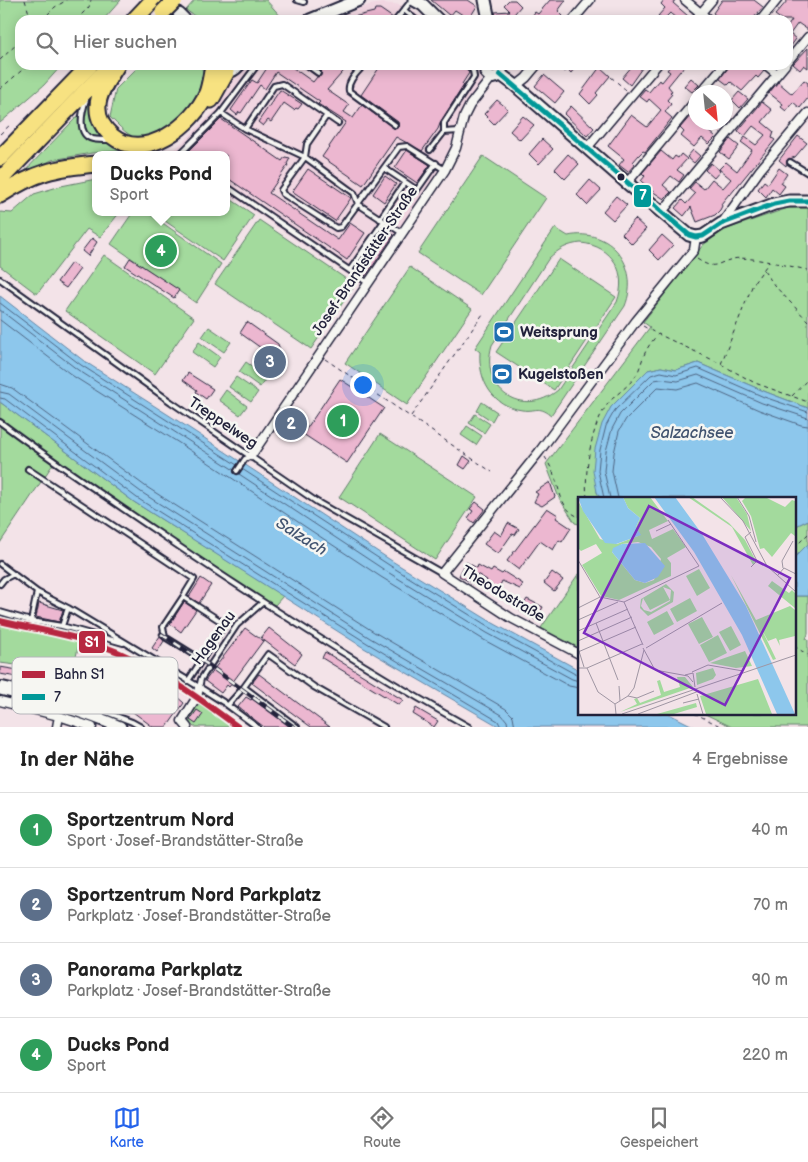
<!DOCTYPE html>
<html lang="de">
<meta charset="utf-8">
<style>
:root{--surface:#fff;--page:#f2f2f2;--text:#222;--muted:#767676;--line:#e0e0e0;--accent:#2563eb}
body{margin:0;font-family:"Balsamiq Sans",sans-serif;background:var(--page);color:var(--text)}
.compass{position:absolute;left:688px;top:85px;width:45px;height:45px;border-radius:50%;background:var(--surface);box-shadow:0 2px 12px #0003;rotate:153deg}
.you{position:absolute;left:362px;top:384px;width:18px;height:18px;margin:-12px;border:4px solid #fff;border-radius:50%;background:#1a73e8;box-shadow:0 0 0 8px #1a73e833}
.badge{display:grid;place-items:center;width:32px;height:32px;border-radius:50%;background:var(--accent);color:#fff;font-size:16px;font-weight:700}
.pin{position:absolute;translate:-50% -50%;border:2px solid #fff;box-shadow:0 1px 5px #0006}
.popup{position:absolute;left:92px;top:151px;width:138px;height:65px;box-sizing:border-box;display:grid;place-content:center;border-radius:10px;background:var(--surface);filter:drop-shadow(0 1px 4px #0005);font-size:16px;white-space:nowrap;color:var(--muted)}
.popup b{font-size:19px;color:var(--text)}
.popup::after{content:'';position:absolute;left:50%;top:100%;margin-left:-10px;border:10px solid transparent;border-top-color:var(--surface)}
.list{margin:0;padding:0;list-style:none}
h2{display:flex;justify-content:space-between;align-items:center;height:65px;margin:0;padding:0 20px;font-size:21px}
h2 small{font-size:16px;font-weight:400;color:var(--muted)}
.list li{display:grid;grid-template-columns:32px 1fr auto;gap:15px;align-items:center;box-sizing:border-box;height:75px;padding:0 20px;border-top:1px solid var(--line)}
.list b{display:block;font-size:19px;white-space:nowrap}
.list p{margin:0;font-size:16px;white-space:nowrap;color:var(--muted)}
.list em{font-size:16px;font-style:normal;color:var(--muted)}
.icon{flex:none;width:28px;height:28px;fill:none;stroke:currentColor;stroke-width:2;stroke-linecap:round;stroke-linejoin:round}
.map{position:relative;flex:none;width:808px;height:727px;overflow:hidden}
.search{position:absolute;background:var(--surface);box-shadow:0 2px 12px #0003;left:15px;right:15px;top:15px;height:55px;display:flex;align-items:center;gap:12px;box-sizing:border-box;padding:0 18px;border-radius:15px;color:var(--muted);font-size:19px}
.sheet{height:365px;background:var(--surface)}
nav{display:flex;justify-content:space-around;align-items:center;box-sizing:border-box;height:70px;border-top:1px solid var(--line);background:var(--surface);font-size:14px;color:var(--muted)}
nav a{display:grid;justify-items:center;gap:2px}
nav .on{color:var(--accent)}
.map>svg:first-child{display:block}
.built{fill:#f1d6e1}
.green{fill:#a3da9d;stroke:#627e6c;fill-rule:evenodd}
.water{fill:#8dc7ec;stroke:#6285a5}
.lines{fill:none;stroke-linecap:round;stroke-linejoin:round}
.shore{stroke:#4d6482;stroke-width:1}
.building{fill:#ecb7d0;stroke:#22223b}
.lane-casing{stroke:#22223b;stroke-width:8}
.street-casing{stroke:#22223b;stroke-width:11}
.secondary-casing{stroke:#22223b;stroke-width:15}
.highway-casing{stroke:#22223b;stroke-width:19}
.path{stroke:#22223b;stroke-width:1;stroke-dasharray:4 4;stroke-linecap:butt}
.lane{stroke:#f6f6f2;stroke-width:4}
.street{stroke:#f6f6f2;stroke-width:8}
.secondary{stroke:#f6f6f2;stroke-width:11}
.highway{stroke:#f7e281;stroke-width:15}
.rail-casing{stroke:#22223b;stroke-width:4.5}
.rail{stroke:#f6f6f2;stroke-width:2.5;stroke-dasharray:8;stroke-linecap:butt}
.highway-bridge-casing{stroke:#22223b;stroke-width:19;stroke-linecap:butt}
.highway-bridge{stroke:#f7e281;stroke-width:15}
.bus-1-casing{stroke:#f6f6f2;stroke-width:9}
.bus-1{stroke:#009898;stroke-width:5}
.rail-1-casing{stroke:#f6f6f2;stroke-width:10}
.rail-1{stroke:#b72841;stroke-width:6}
.bus-dot{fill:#22223b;stroke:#f6f6f2;stroke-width:2}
.labels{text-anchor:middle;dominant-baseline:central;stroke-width:5;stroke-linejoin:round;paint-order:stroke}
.street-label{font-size:15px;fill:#22223b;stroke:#f6f6f2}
.poi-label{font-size:15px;font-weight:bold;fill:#22223b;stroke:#f6f6f2;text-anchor:start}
.water-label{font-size:16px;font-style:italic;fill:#425470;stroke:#f6f6f2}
.inset-road{fill:none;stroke:#9f96a3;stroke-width:1}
.view{fill:#7b2cbf;fill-opacity:0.15;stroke:#7b2cbf;stroke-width:2.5}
.inset-edge{fill:none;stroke:#22223b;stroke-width:2.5}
.key{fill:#f6f6f2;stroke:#b6b6bb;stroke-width:1}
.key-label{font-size:14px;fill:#22223b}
.line-badge{stroke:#f6f6f2;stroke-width:2}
.badge-label{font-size:14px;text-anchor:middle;font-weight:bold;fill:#fff}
</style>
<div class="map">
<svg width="808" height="727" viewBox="0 0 808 727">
<rect width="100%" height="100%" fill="#f3e3e8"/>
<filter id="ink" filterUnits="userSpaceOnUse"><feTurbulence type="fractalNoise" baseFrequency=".02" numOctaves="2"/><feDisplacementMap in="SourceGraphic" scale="10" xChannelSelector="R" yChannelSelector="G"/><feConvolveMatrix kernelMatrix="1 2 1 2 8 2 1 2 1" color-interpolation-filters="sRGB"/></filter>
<g filter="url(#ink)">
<!-- built -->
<path class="built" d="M383,3l19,2 10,5 12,10h-94l39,-15z
M246,65h226l10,9 -3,14 -17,24 -18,52 -83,120 -135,-92v-37l-56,-1 49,-47 -4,-7 14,-21 14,-8z
M0,618l85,19 31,10 24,11 65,40 40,29h-14l-20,-15 -41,-25 -15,-12 -60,-28 -95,-22z"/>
<!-- green -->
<path class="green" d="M0,0h121l-18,20h-83v45h42l-18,20 -44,38z
M195,0h71l17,19 -83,1 -14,-10z
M140,65h61c1,5 4,11 3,15 -2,20 -42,60 -62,59 -12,0 -24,-14 -32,-22l6,-28z
M94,99l1,21 35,30 -38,3 -40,7 -31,15z
M483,156l63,42 -65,97 -63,-42z
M96,179v33h24l-20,25 -13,-8 -50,65 -37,-28v-54l12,1 22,-19 27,-8z
M226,196l28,19 -31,46 -71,-49h74z
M808,207v201l-42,-16 -68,-29 -22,7 -15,-3 -13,3 -37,37 -14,85 3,6h-21v26l-4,-1 -16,-25 -13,-34 104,-137 -7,-5 60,-77 21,-15 64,-22z
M133,212h14l74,52 -25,39 -85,-59z
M259,220l96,65 -44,64 -96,-65z
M555,228l13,8c42,-9 73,30 57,70l-74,109c-14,-10 -14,-3 -29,-5 -30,-4 -44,-30 -42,-58l-5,-4zM581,243c32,3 47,30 36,59l-59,88c-36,29 -79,0 -66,-45l57,-87c10,-9 19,-14 32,-15z
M104,255l90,63 -39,56 -90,-63z
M559,259l57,38 -62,93 -58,-38z
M410,267l62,42 -65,96 -62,-42z
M209,327l22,15 -7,10 -22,-15z
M199,342l21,15 -7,10 -21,-15z
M246,362l21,15 -7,10 -21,-15z
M236,377l22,15 -7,10 -22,-15z
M226,390l21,16 -7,9 -21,-15z
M0,402l134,100 149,94 -8,9 -16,-7c-87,-58 -177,-114 -259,-179z
M482,402l15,10 -5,9 -15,-10z
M475,414l15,10 -6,9 -15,-10z
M0,424l53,40 -53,79z
M467,426l15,10 -6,9 -15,-10z
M380,434l97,63 -42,63 -96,-63z
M808,520v24l-14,14v-31z
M579,573v75l-38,-20z
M794,596h14v38l-2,5 2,1v87h-76l-29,-14h91z
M0,625l79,17 -6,30 -73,-9z
M198,703l33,24h-37c-10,-7 -1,-16 4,-24z"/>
<!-- water -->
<path class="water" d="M0,296l84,65 105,67 203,133 101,62 86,47v43h88l28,14h-195l-136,-79 -230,-146 -134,-100z
M698,363l68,29 42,16v112l-14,7v-29h-194l-3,-6 -4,-21 2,-22 7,-25 9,-17 37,-37 13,-3 15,3z
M808,544v52h-14v-38z"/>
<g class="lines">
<!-- shore -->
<path class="shore" d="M0,303l81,62 156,100
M0,310l78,60 156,100
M0,320l73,56 106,67 202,134 103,63 85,46 10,2
M0,384l12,4 133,98 229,146 132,77 7,7 2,11
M0,392l9,2 132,98 229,146 132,77 5,6 1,6
M0,398l5,1 132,99 230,145 131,78 3,6
M242,469l147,96 102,63 84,46h4
M239,474l147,97 101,62 85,46 7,2
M604,498l-6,-27 2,-21 6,-24 9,-16 36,-35 10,-3 15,3 22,-7 66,29 44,15
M610,498l-6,-27 2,-20 6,-22 8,-15 34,-34 7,-1 17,2 20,-6 64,28 46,15
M618,498l-6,-27 2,-18 5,-22 7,-12 32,-32 19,2 21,-6 61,27 42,15 7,1"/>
</g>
<!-- building -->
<path class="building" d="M431,0h37l9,6 -8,13 -14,-9 -5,6z
M509,0h6l6,6 -12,14h-12l-2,-8 15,-1 -6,-6z
M550,0h16l-8,11 5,5 -3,4h-31l6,-8 3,2z
M664,0h11l-2,3 15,13 -3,4h-7l-8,-7 -7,7 -5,-4 7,-8 -4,-4z
M722,0h32l9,7 -11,13h-31l-8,-7z
M788,0h20v30l-10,-7 -8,11 6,5 -8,11v-24l4,-6h-10l-7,-5z
M375,9h5l13,9 -1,2h-43v-2l25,-6z
M808,48v20l-4,-3 -4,5 -7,-6z
M269,65h20l24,17 4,-5 4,-1v-5l5,-6h23l-22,25 22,15 -5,7 9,6 9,-13 33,24 4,-3 -1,-4 -37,-27 20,-30h81l7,8 -7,11 2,1 -23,36 -3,8 -16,22 -26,-14 -33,48 -41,-28 24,-35 -28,-18 2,-2 -44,-30 -11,17 -5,-4 -19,28 -2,-1 -2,3 -6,-5 21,-30 5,3z
M556,65h21l-6,8 -4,-4 -2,3z
M633,65h11l-14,20 -8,-7z
M671,65h14l-17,21 4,5 -2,1 2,2 -5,6 4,4 -6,8 7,6 -27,34 -2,-1 -4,4 -6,7 2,2 -7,8 -9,-7 5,-6 -16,-13 23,-31 16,12 14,-17 -12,-11 -2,3 -8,-6 6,-7 4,3 10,-12 3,2 8,-10 -3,-2z
M730,65h28l6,6 -6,7 -2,-2 -14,15 -11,-9 -3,3 -8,-6z
M600,67l10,9 -14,17 2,2 -8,9 -10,-10z
M544,75l20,17 -9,11 -20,-17z
M691,78l8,7 -7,7 -8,-6z
M804,80l4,3v15l-8,10 -7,-6 -7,9 -5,-4 2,-3 -14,-11 9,-11 14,12z
M280,90l22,14 -4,5 -2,-1 -2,2 -10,-7 -13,19 -3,-2 -5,6 -5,-4z
M739,92l9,7 -8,9 -8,-8z
M497,100l11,9 -14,15 -10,-10z
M762,102l10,8 -10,12 12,10 -2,6 3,2 -45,55 -1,-1 -8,10 1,2 -2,4 -5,5 -18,7 -6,-15 -7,9 -9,-8 7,-8 4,4 9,-10 -6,-5 6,-7 9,7 8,-10 11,9 8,-9 -12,-10 7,-7 11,9 15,-21 -11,-8 4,-5 11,8 9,-10 -12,-9 -8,10 -7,-5z
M571,106l23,22 -7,8 -23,-22z
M696,109v13h3l17,15 -7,7 -7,-6 -8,9 -13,-11 3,-4 -4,-4z
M523,116l11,9 -14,15 -10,-9z
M221,119l61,42 3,-4 5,1 -3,6 1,1 -19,28 69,47 12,-17 15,10 -18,27 -121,-83v-22h-32l-5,-4z
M798,136l9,7 -12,14 -8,3 -1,6 -7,-6z
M542,139l11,10 -14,15 -10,-10z
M730,139l9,7 -10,13 -9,-7z
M407,150l23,15 -13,18 -22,-15z
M693,150l7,6 -6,7 -7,-6z
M661,151l11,9 3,-4 3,2 3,-4 6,5 -10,11 7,5 -5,7 -8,-6 -8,9 8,7 -7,7 -12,-8 -11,-10 4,-5 -3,-3z
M568,154l11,10 -14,15 -10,-10z
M711,163l9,8 -6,7 -9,-8z
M779,168l8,6 -6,9 4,3 -6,8 -7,-6 -6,9 -8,-8 6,-8 4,3z
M308,169l43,29 -16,23 -43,-29z
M385,176l11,8 -12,18 -11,-8z
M590,180l11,10 -14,15 -10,-10z
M616,196l11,9 -14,15 -10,-9z
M635,219l11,10 -14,15 -10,-10z
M390,232l4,3 -28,41 -7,-4 27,-39z
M662,235l11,10 -14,15 -10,-10z
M92,238l5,4 -9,14 -6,-5z
M130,258l49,32 -5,8 -49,-32z
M71,263l9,6 -14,19 -9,-6z
M247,322l31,22 3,9 -2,8 -39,-28z
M188,373l25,16 -7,10 -10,-7 1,-2 -14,-10z
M340,379l44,29 -37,55 -44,-29z
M464,456l7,5 -6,8 -6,-4z
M550,482l5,15 -13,9 -8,-4 4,-8 -3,-2z
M476,502l9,7 -11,14 -6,-5 5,-7 -3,-2z
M547,508l11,7 -2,3 15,10 -9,14 -3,-2 -6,10 -13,-9 -21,29 -12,-9z
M508,523l11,6 -4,6 -3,-1 -14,20 -14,-10 10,-13 7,5z
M466,562l11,6 1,-3 13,7 2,-3 9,5 2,-2 19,12 -3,5 -18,-8 -4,9 -13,-6 2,-4 -10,-6 -5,9 -13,-7z
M552,572l11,8 -9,11 -10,-8z
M201,578l10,7 -12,18 -10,-6z
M527,599l16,8 -7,13 -16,-9z
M184,602l12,8 -15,22 -11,-8z
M39,603l24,7 -4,12 -23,-5z
M245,628l18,13 -34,46 -2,-2 -6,8 -16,-12z
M269,628l33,26 -7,10 -34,-26z
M160,636l4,5 -7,11 -5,-4z
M325,652l78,48 -4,5 -77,-47z
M0,667l24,4 -1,7 -23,-4z
M259,674l71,53h-19l-59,-44z
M152,681l12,7 -11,16 11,8 12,-16 8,7 -17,24h-14l-20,-15 14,-19 -2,-1z
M79,682l17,5 -1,6 7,2 -3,7 -7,-2v2l-27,-9 -1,2 -11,-3 3,-9 19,6z
M246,697l5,3 1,-1 38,28h-26l-26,-20z
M416,708l22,13 -4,6 -21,-13z
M197,710l6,4 -7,10 -6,-4z"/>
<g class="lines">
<!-- lane casing -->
<g class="lane-casing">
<path id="lane" d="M297,0l7,2
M404,10l12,10
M396,20l16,-20
M307,65l11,8
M364,65c-6,7 -17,16 -15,26l46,34
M86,100c-4,11 -10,35 7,39 5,1 11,1 16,1
M221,113l24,16 60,28 49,36 4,11 44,29
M327,115l-20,29 -2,13 -24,33 2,4 53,34 5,-1 58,-80 8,-1 38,24
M245,129l29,-43 8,-2 56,39
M444,132l15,-1
M430,150l14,-18v-9l30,-46 -1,-6 -5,-6
M181,155l1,-3 39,-39 36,-48
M790,162l18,11
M384,168l33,22 19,-27
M226,186l142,97
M380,219l25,-37
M350,270l34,-49
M0,279l171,123 146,100 125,71
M0,422c63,47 128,90 193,134 90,60 181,118 276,171
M28,469l166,110 -11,18
M237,471l8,-12 6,-3
M0,564l37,28 31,16 136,82 19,12 34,25
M0,584l4,-5 10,-5
M0,612l31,9 31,5 61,17
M31,621l6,-29
M62,626l6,-18
M188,681l37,-57 -42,-27 -20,30 2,10 37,23
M2,684l80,19 50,19 9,5
M244,687l24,-33 46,33 70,40
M199,688l2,-9 36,-54 25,-22
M228,705l16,-18 53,40"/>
</g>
<!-- street casing -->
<g class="street-casing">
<path id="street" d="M685,0l24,20
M573,20l17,-20
M695,20l17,-20
M761,20l16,-20
M788,61l20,-24
M766,65l11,9
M516,86l10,-8 11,-13
M701,92l23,-27
M587,148l70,-83
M627,183l69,-83
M661,213l124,-148
M722,223l38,-53 48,-57
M251,456l194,-286 11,-22 8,-31 6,-12 22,-28
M579,654l-68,-36 -69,-45 97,-121 97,-131 58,-71 2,-13
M0,701l59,15 33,11
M57,727l2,-11
M187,727l-5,-6 15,-24 2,-9"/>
</g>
<!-- secondary casing -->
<g class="secondary-casing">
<path id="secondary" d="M414,0l9,5 15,15
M485,0l4,20
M179,14l6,6
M310,20l49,-20
M487,65l-1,8c5,6 11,6 15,-1v-7
M219,71c8,3 14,1 20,-6
M500,74l16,12 111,97 62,52 7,2 7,-1 18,-12 53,-20 15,-3h19
M0,689c41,10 81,21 120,38"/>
</g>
<!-- highway casing -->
<g class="highway-casing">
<path id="highway" d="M134,20l19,-20
M117,65c-7,12 -19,27 -19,41 -1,12 6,23 14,30 33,27 82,-12 95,-43 3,-8 4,-18 6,-26
M211,100l15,-27
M0,158l90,-93
M0,180l110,-114
M0,195c36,-23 54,-27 96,-31"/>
</g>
<!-- path -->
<path class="path" d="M25,0l6,20
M42,20l13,-13 12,-7
M76,20l13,-13 2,-7
M0,60l20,-19
M611,77l15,13
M0,89l28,-24
M0,134l10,-9
M697,259c18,12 19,4 36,0 15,-4 59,8 75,11
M764,270l10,15 34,36
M643,326l14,8
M325,359l167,113
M721,364l32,-80 16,-22
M792,396l16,-17
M411,416l72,-102
M545,457c3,5 7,12 9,18 7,17 6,34 25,42
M587,498c-3,-26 4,-72 20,-93 7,-10 20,-17 27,-27 6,-7 7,-17 11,-25 3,-7 8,-13 13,-19l57,27 40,22 53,19
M794,548l14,-14
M794,646l14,9
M694,713l28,14"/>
<!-- lane -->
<use href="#lane" class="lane"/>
<!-- street -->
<use href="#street" class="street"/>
<!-- secondary -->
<use href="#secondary" class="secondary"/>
<!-- highway -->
<use href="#highway" class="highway"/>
<!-- rail casing -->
<g class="rail-casing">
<path id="rail" d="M161,634l49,32 84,61"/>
</g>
<!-- rail -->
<use href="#rail" class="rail"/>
<!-- highway-bridge casing -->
<g class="highway-bridge-casing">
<path id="highway-bridge" d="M163,12l12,-12"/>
</g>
<!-- highway-bridge -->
<use href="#highway-bridge" class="highway-bridge"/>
<!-- bus-1 casing -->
<g class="bus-1-casing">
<path id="bus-1" d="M500,74l189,161 7,2 7,-1 18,-12 53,-20 15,-3h19"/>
</g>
<!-- bus-1 -->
<use href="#bus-1" class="bus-1"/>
<!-- rail-1 casing -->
<g class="rail-1-casing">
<path id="rail-1" d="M0,621c33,8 68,13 100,24 51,18 95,50 138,82"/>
</g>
<!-- rail-1 -->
<use href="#rail-1" class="rail-1"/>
</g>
</g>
<!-- icons -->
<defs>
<g id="stadium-square" transform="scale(1.125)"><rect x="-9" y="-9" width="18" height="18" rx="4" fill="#1f6fb2" stroke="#f6f6f2"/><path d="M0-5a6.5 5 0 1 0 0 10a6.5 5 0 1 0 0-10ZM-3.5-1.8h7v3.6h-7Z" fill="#fff"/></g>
</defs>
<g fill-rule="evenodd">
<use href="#stadium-square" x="504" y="332"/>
<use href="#stadium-square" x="502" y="374"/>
</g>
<!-- markers -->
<circle class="bus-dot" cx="621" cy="177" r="4.5"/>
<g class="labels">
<!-- street labels -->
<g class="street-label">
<text transform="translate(365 261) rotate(-56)">Josef-Brandstätter-Straße</text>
<text transform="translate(223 423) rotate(34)">Treppelweg</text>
<text transform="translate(503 594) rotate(31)">Theodostraße</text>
<text transform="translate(214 638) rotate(-54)">Hagenau</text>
</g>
<!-- poi labels -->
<g class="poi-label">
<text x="520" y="332">Weitsprung</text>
<text x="518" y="374">Kugelstoßen</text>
</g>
<!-- water labels -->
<g class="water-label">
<text x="692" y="433">Salzachsee</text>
<text transform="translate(301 537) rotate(32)">Salzach</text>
</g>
</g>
<!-- overview -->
<g transform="translate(578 497)">
<rect width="218" height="218" fill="#f3e3e8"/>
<path d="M45,0h27l18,24 -19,9 3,9 21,-10 13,18 -19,11 4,5v13l-52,24 -18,-4 -19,-31 20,-12 -6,-9 -15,7 -3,-3v-47l22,38 17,5 21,-8 -2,-9 4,-9 -12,-10zM60,45l13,5 10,12 -7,21 -9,3 -10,-3 -23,-28 10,-8zM110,0h4l37,26 16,17 11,21 -3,4 -21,-38zM144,0h14l11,17 4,17zM168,0h19l20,10 7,-7 3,1v35l-4,-3 -19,24 -8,-9 -4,1 -9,-33 -9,-15zM121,72l11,19 -13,8 -11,-20zM153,78l25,45 34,-14 5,4v26l-16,4 1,6 -4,-8 -8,3 -7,-13 15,31 -3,1zM194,84l17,12 3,-3 3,3v15l-27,-22zM88,87l8,8 -1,10 -25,14 -8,-8 1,-9zM85,90l8,3 -1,11 -19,11 -7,-2 -3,-4 2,-8 7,12 20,-10zM112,101l7,13 -20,11 -7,-13zM89,114l7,13 -20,11 -7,-13zM124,120l11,20 -14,7 -11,-20zM153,129l10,19 -11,6 -11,-19zM140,138l9,18 -18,9 -9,-17zM167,154l7,15 -16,2 -26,-5zM135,171l3,7 -3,4 -16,6 -1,-12zM99,180h8l8,10 -73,25 17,-8 -3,-5 3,-1 3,5 21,-8 -4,-14 3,-1 4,12 16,-5zM180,182l14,35h-66l-6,-18zM118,206l1,4 -23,7h-17z" fill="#a3da9d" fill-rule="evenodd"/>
<path d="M0,0h45l5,11 12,10 -4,9 5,8 -25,9 -11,-1 -22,-32zM76,0h21l27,37 44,72 49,108h-18l-35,-79 -48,-83zM67,46l20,23 -7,11 -13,6 -10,-3 -23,-28 1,-4 9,-4z" fill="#8dc7ec"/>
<path class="inset-road" d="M142,0l23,24 24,45 29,26M159,0l12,19 7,26M78,34l15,-7M173,35l-6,5 12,24 -6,6M0,63l22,37 24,5M205,71l-1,-7 11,-20M200,78l6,-7 12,6M46,105l75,-36 -31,-46M46,105l19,43M0,111l22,-11M0,123l40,-18M18,126l22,57M0,134l50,-22M0,144l54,-24M0,151l6,19M65,151l12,22 33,6 5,6M68,151l76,-45M0,155l58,-25M0,171h9l11,24 17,12M9,171l55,-24M114,175l16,-7 35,6M107,178l8,-2 2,14M41,189l1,15M119,197l6,20M50,199l9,2 17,-7M105,206l16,-4M38,217l-1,-10 13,-8 6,-8 10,-38M44,217l174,-59M60,217l61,-23"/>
<path class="view" d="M71,9l141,72 -65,127 -141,-72z"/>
<rect width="218" height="218" class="inset-edge"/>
</g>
<!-- legend -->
<rect x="12" y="657" width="166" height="57" rx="8" class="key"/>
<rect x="22" y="671" width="23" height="7" fill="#b72841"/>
<rect x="22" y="694" width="23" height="6" fill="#009898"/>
<g class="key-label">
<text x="54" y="679">Bahn S1</text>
<text x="54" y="702">7</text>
</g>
<g class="line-badge">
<rect x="633" y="184" width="19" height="24" rx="5" fill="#009898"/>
<rect x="78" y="630" width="28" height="24" rx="5" fill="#b72841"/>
</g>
<g class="badge-label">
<text x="643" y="200">7</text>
<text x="92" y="647">S1</text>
</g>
</svg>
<svg class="compass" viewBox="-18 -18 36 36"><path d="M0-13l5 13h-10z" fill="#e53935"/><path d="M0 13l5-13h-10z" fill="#767676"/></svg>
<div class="you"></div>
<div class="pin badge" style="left:343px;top:421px;background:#2e9e5b">1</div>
<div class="pin badge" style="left:291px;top:424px;background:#5c6f8a">2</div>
<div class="pin badge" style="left:270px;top:362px;background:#5c6f8a">3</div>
<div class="pin badge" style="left:161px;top:251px;background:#2e9e5b">4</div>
<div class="popup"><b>Ducks Pond</b>Sport</div>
<div class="search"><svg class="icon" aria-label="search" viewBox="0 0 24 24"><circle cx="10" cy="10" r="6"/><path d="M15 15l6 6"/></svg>Hier suchen</div>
</div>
<section class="sheet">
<h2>In der Nähe<small>4 Ergebnisse</small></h2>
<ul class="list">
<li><span class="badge" style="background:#2e9e5b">1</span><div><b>Sportzentrum Nord</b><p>Sport · Josef-Brandstätter-Straße</p></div><em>40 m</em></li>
<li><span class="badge" style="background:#5c6f8a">2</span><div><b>Sportzentrum Nord Parkplatz</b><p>Parkplatz · Josef-Brandstätter-Straße</p></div><em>70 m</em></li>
<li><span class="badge" style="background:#5c6f8a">3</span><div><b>Panorama Parkplatz</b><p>Parkplatz · Josef-Brandstätter-Straße</p></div><em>90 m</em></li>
<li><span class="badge" style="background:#2e9e5b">4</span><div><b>Ducks Pond</b><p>Sport</p></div><em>220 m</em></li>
</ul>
</section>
<nav>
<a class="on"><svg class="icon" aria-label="map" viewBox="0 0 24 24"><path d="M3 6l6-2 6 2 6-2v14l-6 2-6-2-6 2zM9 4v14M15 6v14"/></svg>Karte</a>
<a><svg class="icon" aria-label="directions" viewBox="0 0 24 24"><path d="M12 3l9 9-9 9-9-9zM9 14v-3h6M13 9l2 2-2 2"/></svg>Route</a>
<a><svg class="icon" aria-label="saved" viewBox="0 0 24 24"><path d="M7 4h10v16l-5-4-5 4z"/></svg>Gespeichert</a>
</nav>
